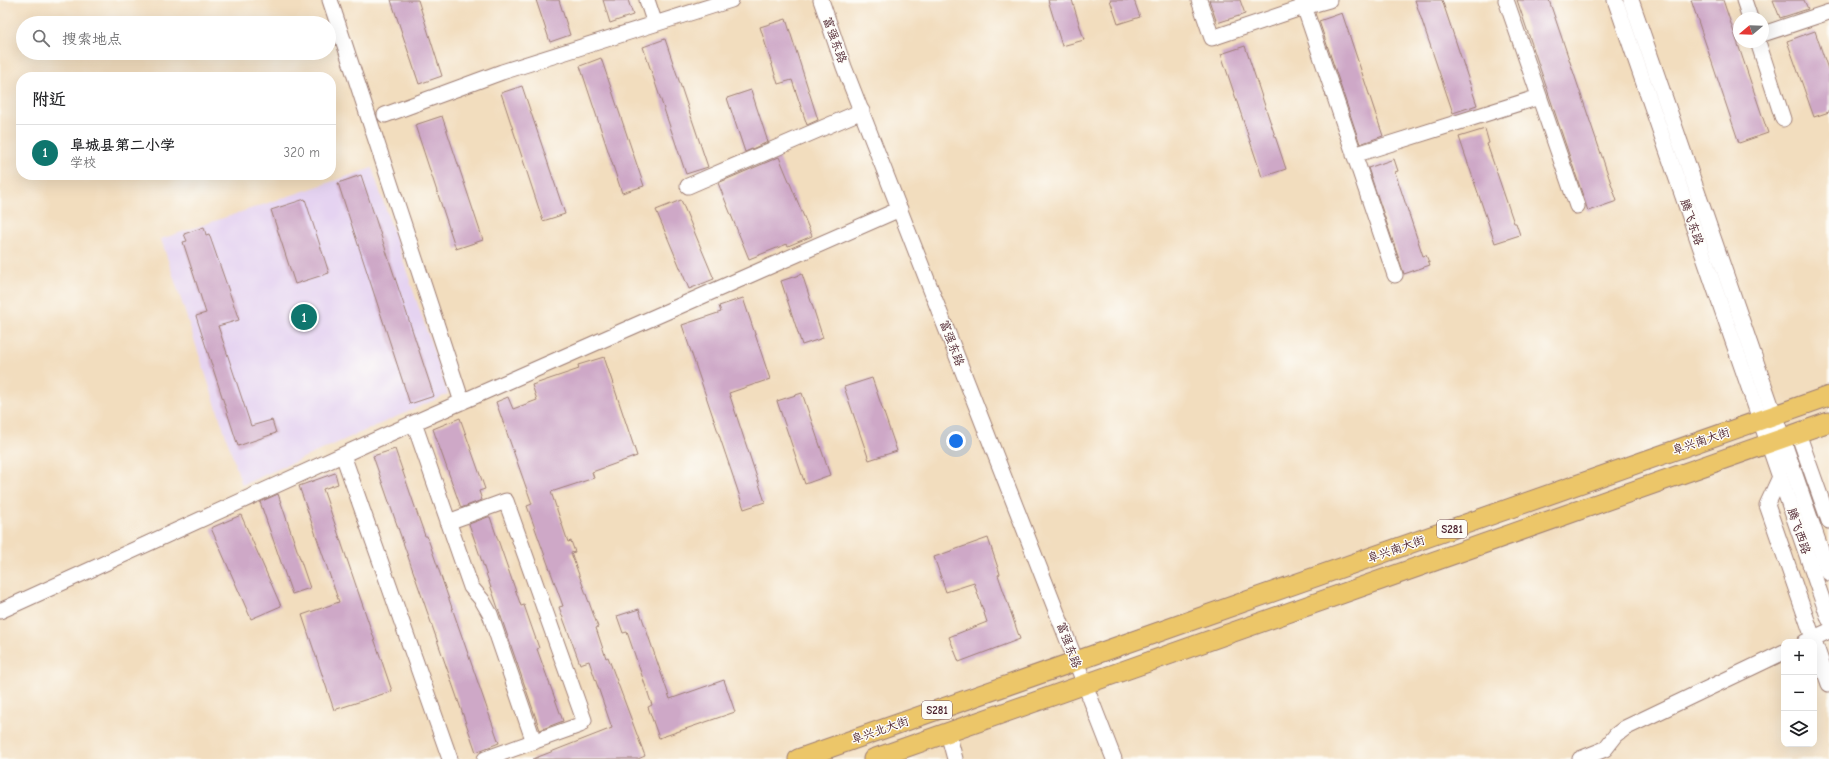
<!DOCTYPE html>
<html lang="zh">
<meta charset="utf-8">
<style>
:root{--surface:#fff;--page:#f2f2f2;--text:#202124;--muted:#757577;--line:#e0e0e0;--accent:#0f766e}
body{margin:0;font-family:"Comic Neue","LXGW WenKai TC",sans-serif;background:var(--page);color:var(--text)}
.controls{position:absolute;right:12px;bottom:12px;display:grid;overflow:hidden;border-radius:8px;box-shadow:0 4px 16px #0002}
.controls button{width:36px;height:36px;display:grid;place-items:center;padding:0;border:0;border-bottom:1px solid var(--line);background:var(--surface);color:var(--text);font:20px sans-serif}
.compass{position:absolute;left:1733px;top:12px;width:36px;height:36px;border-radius:50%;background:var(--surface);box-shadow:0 4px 16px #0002;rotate:251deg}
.you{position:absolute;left:956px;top:441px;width:14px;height:14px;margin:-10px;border:3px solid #fff;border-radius:50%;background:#1a73e8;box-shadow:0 0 0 6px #1a73e833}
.badge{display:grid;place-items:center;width:26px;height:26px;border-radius:50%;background:var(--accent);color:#fff;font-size:13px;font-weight:700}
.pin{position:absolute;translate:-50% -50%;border:2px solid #fff;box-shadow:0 1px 4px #0006}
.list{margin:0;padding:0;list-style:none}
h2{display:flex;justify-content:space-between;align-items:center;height:52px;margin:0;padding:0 16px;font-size:17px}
h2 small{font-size:13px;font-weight:400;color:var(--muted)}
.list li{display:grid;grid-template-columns:26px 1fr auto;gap:12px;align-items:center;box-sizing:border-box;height:56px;padding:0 16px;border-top:1px solid var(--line)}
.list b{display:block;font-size:15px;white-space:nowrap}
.list p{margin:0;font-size:13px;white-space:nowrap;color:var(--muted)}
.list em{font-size:13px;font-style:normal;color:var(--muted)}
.icon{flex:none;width:22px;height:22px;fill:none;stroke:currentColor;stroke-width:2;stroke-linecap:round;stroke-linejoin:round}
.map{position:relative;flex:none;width:1829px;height:759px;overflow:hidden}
.search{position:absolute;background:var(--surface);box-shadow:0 4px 16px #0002;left:16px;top:16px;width:320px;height:44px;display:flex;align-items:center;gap:10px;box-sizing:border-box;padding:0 14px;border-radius:22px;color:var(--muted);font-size:15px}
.panel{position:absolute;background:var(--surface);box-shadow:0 4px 16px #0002;left:16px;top:72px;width:320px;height:108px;border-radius:16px}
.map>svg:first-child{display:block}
.built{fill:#e5d3f1}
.building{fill:#cea8c7}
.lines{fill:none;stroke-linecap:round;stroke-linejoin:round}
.minor-casing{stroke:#9e7e74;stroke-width:17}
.major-casing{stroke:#9e7e74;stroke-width:21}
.minor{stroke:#fff;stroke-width:15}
.major{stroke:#ecc669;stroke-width:19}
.labels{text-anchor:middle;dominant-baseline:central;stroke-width:3;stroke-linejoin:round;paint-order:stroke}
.shield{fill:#fdfcf7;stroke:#806168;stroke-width:1}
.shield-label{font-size:11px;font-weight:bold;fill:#4a1f2b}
.street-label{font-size:12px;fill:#4a1f2b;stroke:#fdfcf7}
</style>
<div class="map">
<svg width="1829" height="759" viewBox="0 0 1829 759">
<rect width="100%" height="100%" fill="#fdfcf7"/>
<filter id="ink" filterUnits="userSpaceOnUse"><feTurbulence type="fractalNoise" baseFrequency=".025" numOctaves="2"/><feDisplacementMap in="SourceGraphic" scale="8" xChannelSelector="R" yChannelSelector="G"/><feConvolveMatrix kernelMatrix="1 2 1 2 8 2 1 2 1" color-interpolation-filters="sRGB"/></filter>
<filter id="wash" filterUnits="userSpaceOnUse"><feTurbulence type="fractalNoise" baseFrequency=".012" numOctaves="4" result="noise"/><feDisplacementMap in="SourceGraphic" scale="16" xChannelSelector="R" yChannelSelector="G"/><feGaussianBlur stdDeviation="0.9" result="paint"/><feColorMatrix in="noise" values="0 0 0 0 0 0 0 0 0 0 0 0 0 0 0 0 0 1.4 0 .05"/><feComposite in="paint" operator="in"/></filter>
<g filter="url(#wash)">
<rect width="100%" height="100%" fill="#f2ddbe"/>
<!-- built -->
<path class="built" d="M372,168l76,226 -206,91 -81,-246z"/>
<g id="blocks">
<!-- building -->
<path class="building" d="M391,0h27l24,76 -23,8z
M536,0h23l11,35 -20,7z
M603,0h25l5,15 -23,8z
M1048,0h24l12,40 -22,6z
M1110,0h24l6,17 -22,7z
M1209,0h31l5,14 -28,9z
M1415,0h27l35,105 -24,8z
M1517,0h32l68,201 -29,10z
M1691,0h32l45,133 -29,10z
M1773,0h31l4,9 -28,9z
M1342,13l41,123 -23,8 -41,-123z
M786,19l32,101 -11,5 -15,-45 -14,4 -18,-57z
M1815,31l14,41v40l-15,5 -27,-76z
M665,39l43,128 -22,7 -43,-127z
M1245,46l41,123 -24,8 -41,-123z
M601,58l43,128 -22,7 -42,-127z
M522,86l43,128 -22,7 -42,-128z
M751,90l17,52 -23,10 -18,-54z
M442,116l41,124 -27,9 -41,-124z
M1485,129l4,14 -2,1 27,79h2l4,12 -25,8 -36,-106z
M779,157l33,79 -24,10 -1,-2 -38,15 -31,-76z
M1394,159l4,12 -3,1 28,84 3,-1 4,10 -26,9 -36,-106z
M361,175l73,221 -24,8 -72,-221z
M305,199l24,74 -34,11 -24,-74z
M681,200l33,79 -25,10 -33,-79z
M204,227l2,8 3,-1 30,86 -21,6 33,100 21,-6 4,13 -38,13 -42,-130 10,-3 -23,-71 4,-1 -3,-7z
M802,274l21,64 -21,7 -21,-64z
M743,298l27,81 -41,14 36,109 -21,7 -62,-184 39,-13 -2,-6z
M604,357l33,99 -45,16 2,6 -43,14 17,50 3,-1 4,11 -4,1 27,74 -2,1 10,30 2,-1 37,99 -7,3h-105l79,-31 -23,-67 -9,3 -21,-57 4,-1 -36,-100 5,-2 -36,-102 12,-5 5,12 24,-9 -5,-15 47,-16 -1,-4z
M872,378l25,73 -28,9 -25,-73z
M802,393l28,82 -25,9 -28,-83z
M460,418l25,71 -6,2 3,9 -21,8 -28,-79z
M395,449l30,87h2l72,207 -23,9 -103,-296z
M335,473l3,11 -15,5 69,202 -58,19 -32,-95 37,-13 -40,-116z
M278,494l32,94 -18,6 -32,-92z
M241,515l40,91 -30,13 -40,-91z
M488,517h2l31,89 3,-1 15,43 -2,1 26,72 -23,9 -71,-206z
M988,538l12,36 -2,1 22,64 -61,23 -10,-25 38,-15 -13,-39 -28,9 -12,-35z
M639,609l31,90 54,-19 11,32 -76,26 -11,-31 4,-2 -25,-73 -4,1 -6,-17z"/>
</g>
</g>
<g filter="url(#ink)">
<use href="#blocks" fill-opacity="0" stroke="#9e7e74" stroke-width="1"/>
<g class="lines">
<!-- minor casing -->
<g class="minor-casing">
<path id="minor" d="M330,0l132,402
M647,0l8,24
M821,0l23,67 270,692
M1199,0l13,38 92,-31 25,-7
M1302,0l93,275
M1506,0l71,206
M1615,0l214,619
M1631,0l198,573
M1744,0l6,18
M1763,34l66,-22
M1758,42l25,77
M385,115l117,-43 229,-72
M1354,155l185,-58
M688,186l174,-75
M414,423l57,164 11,13 8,14 44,128
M1798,433l31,88
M343,455l107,304
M1780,477l-13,28 62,179
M448,522l58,-21 78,219 -4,5 -95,34
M0,611l384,-175 516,-227
M1805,642l24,-11
M948,733l7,26
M1580,759l25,-10 11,-14 9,-7 159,-76"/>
</g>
<!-- major casing -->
<g class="major-casing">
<path id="major" d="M798,759l1031,-363
M873,759l956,-337"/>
</g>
<!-- minor -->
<use href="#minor" class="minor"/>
<!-- major -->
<use href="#major" class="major"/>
</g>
</g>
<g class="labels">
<!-- shield labels -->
<g class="shield">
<rect x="1437" y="520" width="30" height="18" rx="3"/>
<rect x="922" y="701" width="30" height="18" rx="3"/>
</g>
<g class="shield-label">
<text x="1452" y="529">S281</text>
<text x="937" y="710">S281</text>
</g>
<!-- street labels -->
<g class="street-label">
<text transform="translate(835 40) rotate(70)">富强东路</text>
<text transform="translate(1692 222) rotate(71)">腾飞东路</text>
<text transform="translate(952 343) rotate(69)">富强东路</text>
<text transform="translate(1701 441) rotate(-19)">阜兴南大街</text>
<text transform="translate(1799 531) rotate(71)">腾飞西路</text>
<text transform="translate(1396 549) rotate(-19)">阜兴南大街</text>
<text transform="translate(1069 645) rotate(69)">富强东路</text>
<text transform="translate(880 730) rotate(-19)">阜兴北大街</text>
</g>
</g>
</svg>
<div class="controls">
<button>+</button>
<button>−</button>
<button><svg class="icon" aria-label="layers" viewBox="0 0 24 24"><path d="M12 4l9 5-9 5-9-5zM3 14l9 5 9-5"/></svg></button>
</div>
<svg class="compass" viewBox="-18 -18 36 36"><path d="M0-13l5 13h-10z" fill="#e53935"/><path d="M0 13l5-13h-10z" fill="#757577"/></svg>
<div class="you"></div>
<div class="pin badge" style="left:304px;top:317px">1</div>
<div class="search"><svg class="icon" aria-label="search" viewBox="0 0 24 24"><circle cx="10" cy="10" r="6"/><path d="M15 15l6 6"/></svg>搜索地点</div>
<section class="panel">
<h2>附近<small></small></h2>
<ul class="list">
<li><span class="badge">1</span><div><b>阜城县第二小学</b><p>学校</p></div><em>320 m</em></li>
</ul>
</section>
</div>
